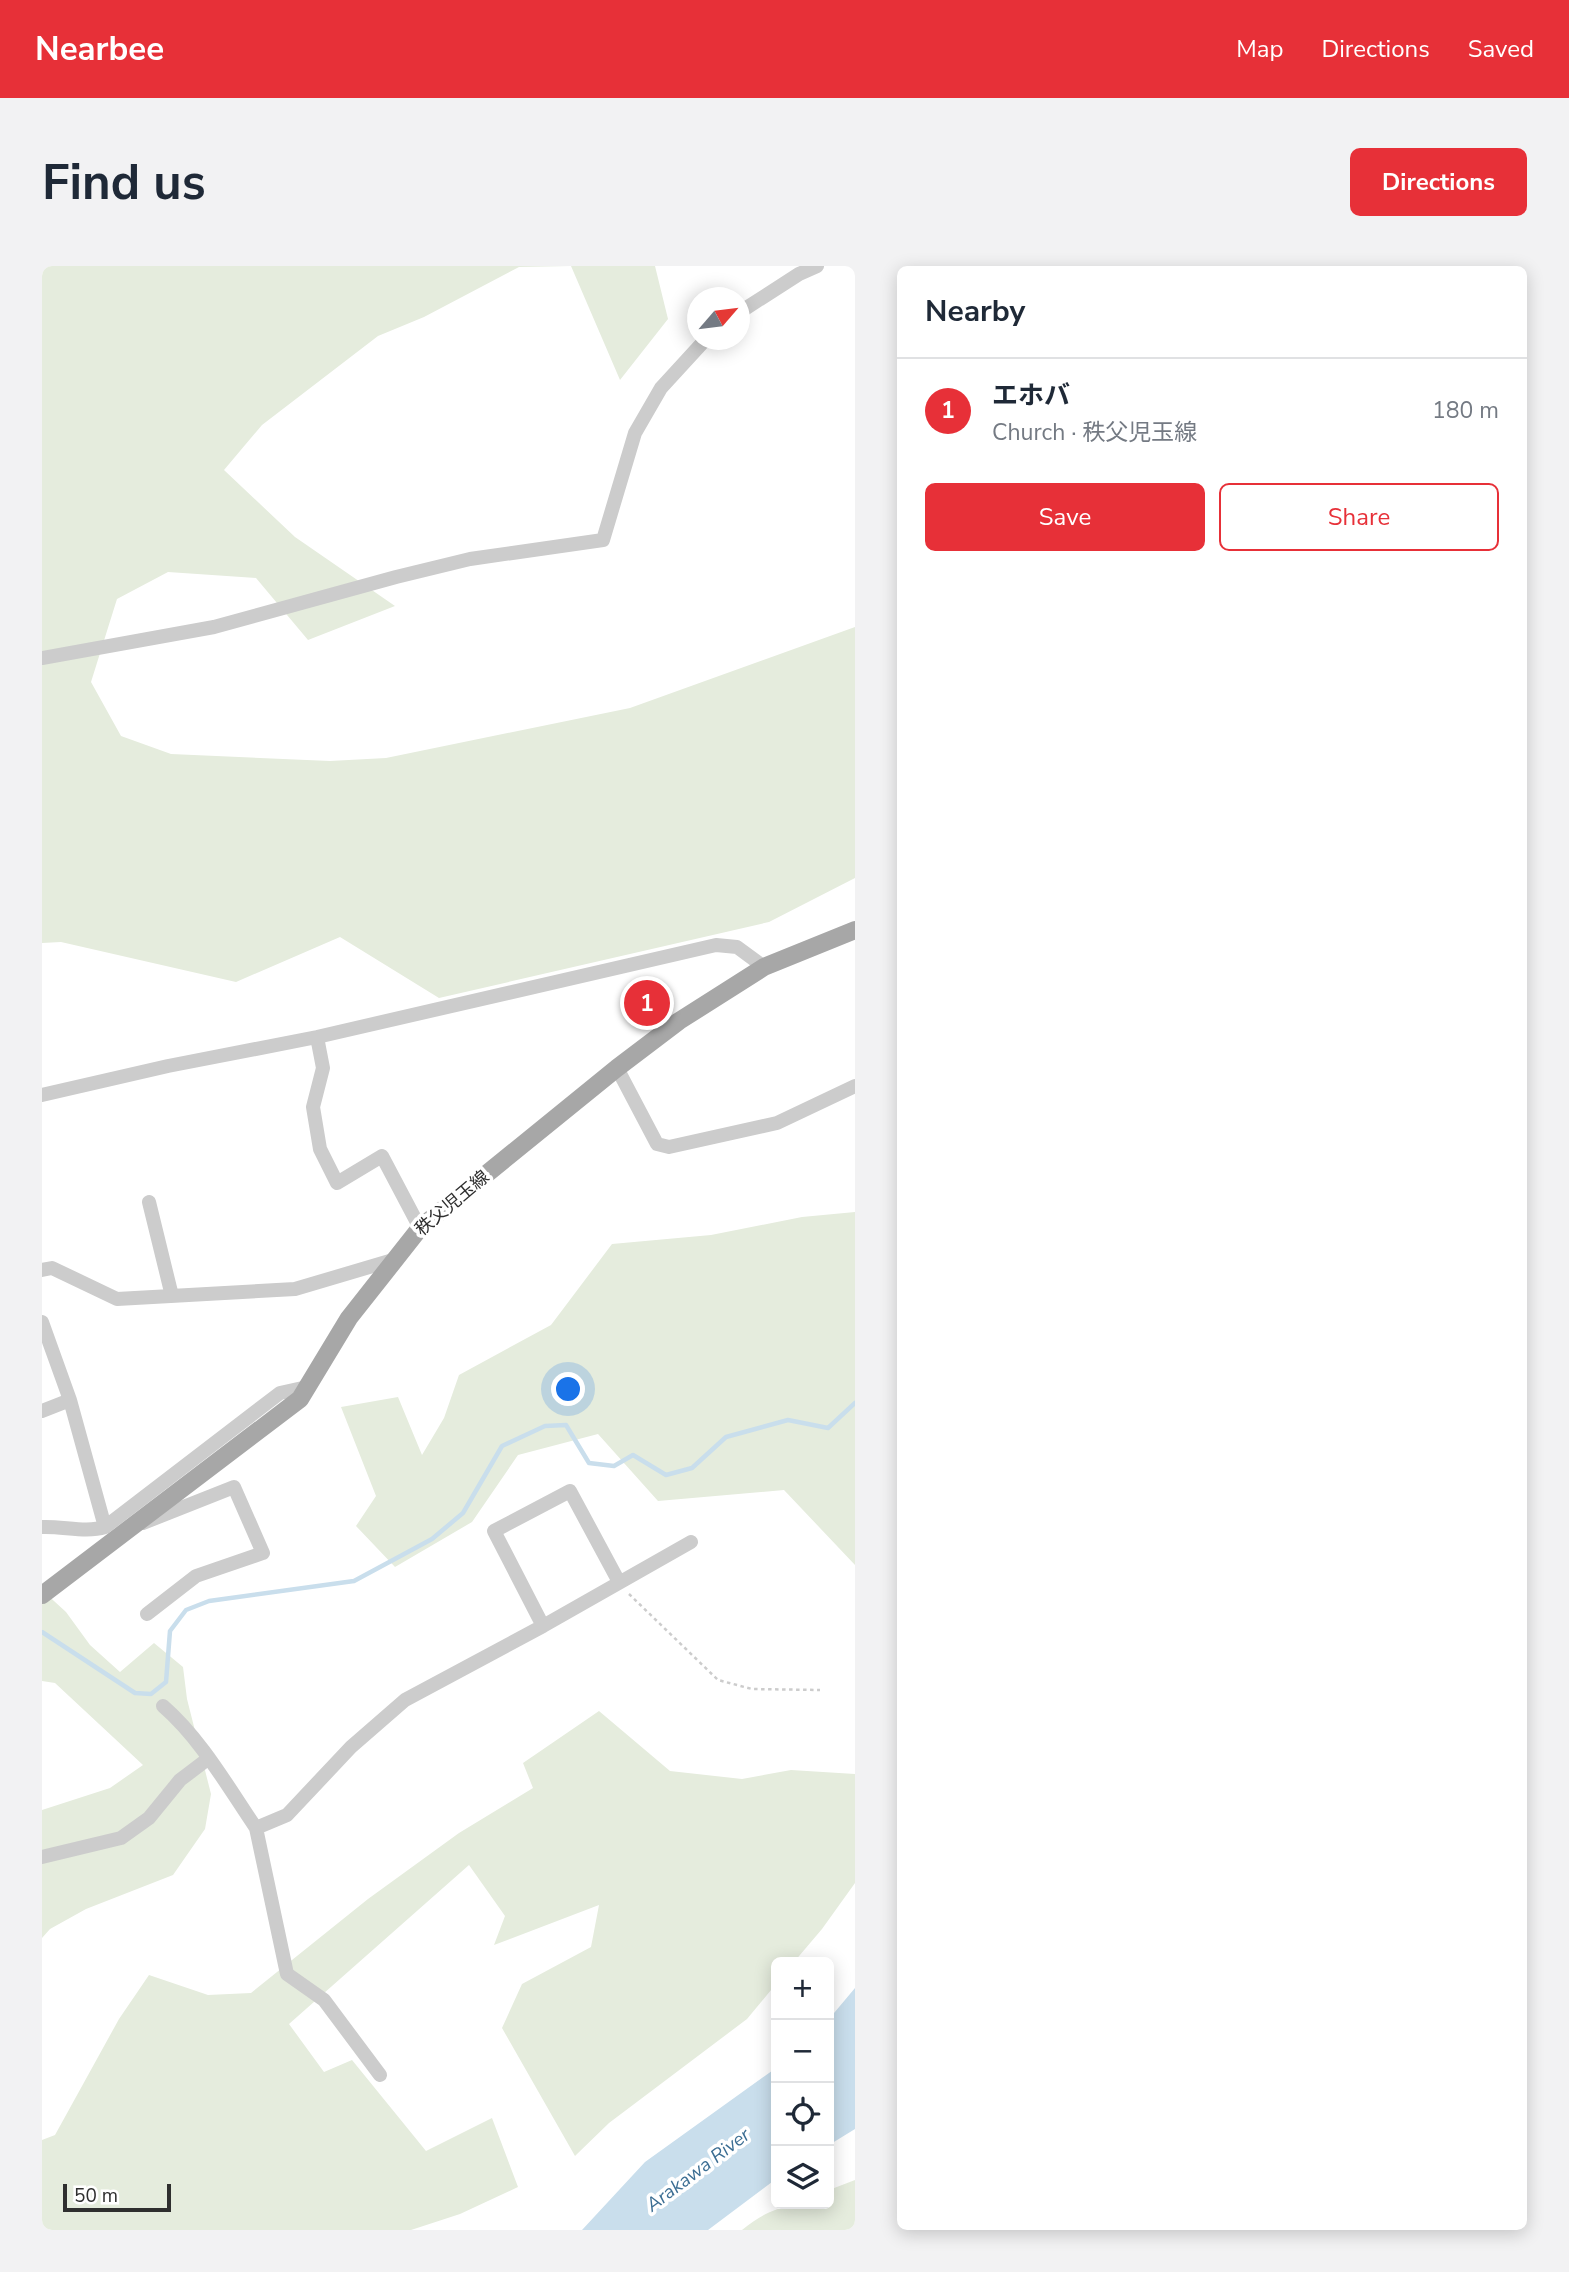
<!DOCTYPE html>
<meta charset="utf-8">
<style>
:root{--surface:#fff;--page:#f2f2f3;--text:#1f2937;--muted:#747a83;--line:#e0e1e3;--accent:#e73038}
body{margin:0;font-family:"Nunito Sans","Noto Sans JP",sans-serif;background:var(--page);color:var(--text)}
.controls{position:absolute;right:21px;bottom:21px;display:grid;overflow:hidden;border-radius:10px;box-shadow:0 4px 18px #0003}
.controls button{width:63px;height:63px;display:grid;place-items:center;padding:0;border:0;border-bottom:2px solid var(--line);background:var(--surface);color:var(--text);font:35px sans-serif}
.compass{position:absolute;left:645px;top:21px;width:63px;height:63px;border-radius:50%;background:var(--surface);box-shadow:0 4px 18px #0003;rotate:62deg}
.scale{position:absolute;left:21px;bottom:18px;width:108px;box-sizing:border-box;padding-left:7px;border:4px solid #2f2f2f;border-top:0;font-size:19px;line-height:24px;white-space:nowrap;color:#2f2f2f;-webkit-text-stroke:5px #fff;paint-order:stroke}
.you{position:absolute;left:527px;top:1124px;width:24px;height:24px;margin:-18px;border:5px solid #fff;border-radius:50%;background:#1a73e8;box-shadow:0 0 0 10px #1a73e833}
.badge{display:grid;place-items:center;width:46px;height:46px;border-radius:50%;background:var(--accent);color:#fff;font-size:23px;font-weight:700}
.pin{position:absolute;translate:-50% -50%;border:4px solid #fff;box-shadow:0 2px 7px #0006}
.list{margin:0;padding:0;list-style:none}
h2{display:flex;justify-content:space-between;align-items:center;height:91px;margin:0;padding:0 28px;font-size:30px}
h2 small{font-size:23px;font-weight:400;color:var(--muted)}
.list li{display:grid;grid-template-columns:46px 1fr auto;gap:21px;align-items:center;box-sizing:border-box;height:105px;padding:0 28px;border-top:2px solid var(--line)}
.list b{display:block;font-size:26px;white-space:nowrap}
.list p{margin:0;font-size:23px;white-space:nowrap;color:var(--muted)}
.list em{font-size:23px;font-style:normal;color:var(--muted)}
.actions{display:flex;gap:14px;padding:21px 28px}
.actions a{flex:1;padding:16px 0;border:2px solid var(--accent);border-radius:10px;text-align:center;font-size:24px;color:var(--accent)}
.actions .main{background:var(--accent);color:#fff}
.icon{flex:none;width:38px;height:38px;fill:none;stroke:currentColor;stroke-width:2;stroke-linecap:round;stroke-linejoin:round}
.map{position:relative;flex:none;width:813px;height:1964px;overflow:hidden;border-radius:10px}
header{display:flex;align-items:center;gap:42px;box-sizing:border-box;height:98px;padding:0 35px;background:var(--accent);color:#fff}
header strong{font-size:33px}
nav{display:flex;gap:38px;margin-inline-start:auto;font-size:24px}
.intro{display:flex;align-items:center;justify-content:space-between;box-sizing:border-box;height:168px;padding:0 42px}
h1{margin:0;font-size:49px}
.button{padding:18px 32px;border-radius:10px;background:var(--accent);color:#fff;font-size:24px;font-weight:700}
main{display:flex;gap:42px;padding:0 42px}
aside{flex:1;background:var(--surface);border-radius:10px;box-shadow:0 4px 18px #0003}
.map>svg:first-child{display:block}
.green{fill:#e5ecdd}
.water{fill:#c9deec}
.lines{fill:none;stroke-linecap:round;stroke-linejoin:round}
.stream{stroke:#c9deec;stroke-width:4.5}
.path{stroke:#ccc;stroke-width:2.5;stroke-dasharray:3.5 3.5;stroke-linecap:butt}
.minor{stroke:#ccc;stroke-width:14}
.major{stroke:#a7a7a7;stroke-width:18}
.labels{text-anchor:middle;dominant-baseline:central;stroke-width:7;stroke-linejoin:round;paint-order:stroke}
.street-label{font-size:18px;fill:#2f2f2f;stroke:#fff}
.water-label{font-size:19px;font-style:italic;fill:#3c6e93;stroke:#fff}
</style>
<header>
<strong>Nearbee</strong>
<nav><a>Map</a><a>Directions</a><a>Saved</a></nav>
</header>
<div class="intro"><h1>Find us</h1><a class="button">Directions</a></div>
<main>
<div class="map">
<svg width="813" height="1964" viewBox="0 0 813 1964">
<rect width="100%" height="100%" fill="#fff"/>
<!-- green -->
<path class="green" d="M0,0h613l13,53 -48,61 -49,-114 -52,1 -95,50 -46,19 -116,89 -38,45 71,67 100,69 -87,34 -52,-62 -88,-6 -51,27 -26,83 30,54 50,18 159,7 56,-3 244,-50 225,-81v251l-86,44 -330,76 -99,-61 -104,45 -175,-40 -19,1z
M813,946v353l-71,-75 -126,11 -60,-67 -80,21 -46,67 -77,45 -39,-41 20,-30 -35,-89 57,-10 24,58 22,-37 15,-43 92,-50 61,-81 99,-9 91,-18z
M0,1324l24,22 24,33 30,27 34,-29 29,24 4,32 24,95 -6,35 -32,46 -87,34 -36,20 -8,9v-128l68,-22 33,-23 -88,-82 -13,-2z
M557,1445l71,60 72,8 49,-9 64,4v109l-33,46 -28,33h-18v22l-29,35 -138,104 -34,33 -73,-128 20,-44 69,-37 8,-42 -105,40 11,-29 -36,-51 -180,159 35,48 28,-12 74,91 66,-33 26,69 -58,27 -49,16h-369v-90l13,-5 64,-116 30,-44 59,20 43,-2 117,-94 91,-66 74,-45 -10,-25z
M813,1914v50h-113c30,-25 50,-26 87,-26v-14z"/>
<!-- water -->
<path class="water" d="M813,1722v141l-26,16v-126z
M734,1802v111l-68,51h-126l63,-68z"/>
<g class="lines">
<!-- stream -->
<path class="stream" d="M0,1366l93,61 16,1 15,-12 4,-51 16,-21 23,-9 145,-20 78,-42 31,-26 39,-67 43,-20 21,-1 23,38 25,3 19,-11 33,20 26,-7 34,-31 62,-17 40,8 27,-25"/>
<!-- path -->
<path class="path" d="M587,1328l89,86 34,9 68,1"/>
<!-- minor -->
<path class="minor" d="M698,46l59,-38 18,-8
M0,392l172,-31 182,-50 74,-18 133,-19 32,-107 26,-45 44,-48
M275,771l6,31 -10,39 7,42 17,34 45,-27 38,72
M575,802l40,76 12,3 108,-24 78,-37
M0,829l126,-29 149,-29 399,-92 21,2 27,20
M107,936l23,94
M0,1004l10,-2 65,31 178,-10 98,-29
M0,1056l28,78 35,127
M0,1145l28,-11
M101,1257l91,-36 29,66 -67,23 -49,38
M0,1261c21,-1 44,6 63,0l175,-134 27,-6
M501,1360l-49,-95 76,-40 49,91
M121,1440c38,33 65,81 93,122l31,-13 64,-68 54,-47 138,-74 148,-84
M214,1562l31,146 37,26 56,75
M0,1591l79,-19 28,-20 31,-38 29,-22"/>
<!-- major -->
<path class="major" d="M0,1329l258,-196 49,-81 71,-90 197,-160 62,-47 85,-54 91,-37"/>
</g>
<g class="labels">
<!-- street labels -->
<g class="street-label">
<text transform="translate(410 937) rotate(-40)">秩父児玉線</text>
</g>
<!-- water labels -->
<g class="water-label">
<text transform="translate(656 1904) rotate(-37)">Arakawa River</text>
</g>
</g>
</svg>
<div class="controls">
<button>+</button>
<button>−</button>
<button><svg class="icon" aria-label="locate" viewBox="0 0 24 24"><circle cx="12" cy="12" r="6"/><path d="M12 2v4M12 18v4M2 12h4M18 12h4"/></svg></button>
<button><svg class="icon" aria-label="layers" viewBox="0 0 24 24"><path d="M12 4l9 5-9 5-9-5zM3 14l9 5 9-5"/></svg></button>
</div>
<svg class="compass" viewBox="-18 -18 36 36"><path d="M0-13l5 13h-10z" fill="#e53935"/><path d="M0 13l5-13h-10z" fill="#747a83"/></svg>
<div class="scale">50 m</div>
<div class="you"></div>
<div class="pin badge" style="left:605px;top:737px">1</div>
</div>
<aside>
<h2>Nearby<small></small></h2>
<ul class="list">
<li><span class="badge">1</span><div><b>エホバ</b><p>Church · 秩父児玉線</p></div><em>180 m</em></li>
</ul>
<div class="actions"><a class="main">Save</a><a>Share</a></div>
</aside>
</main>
